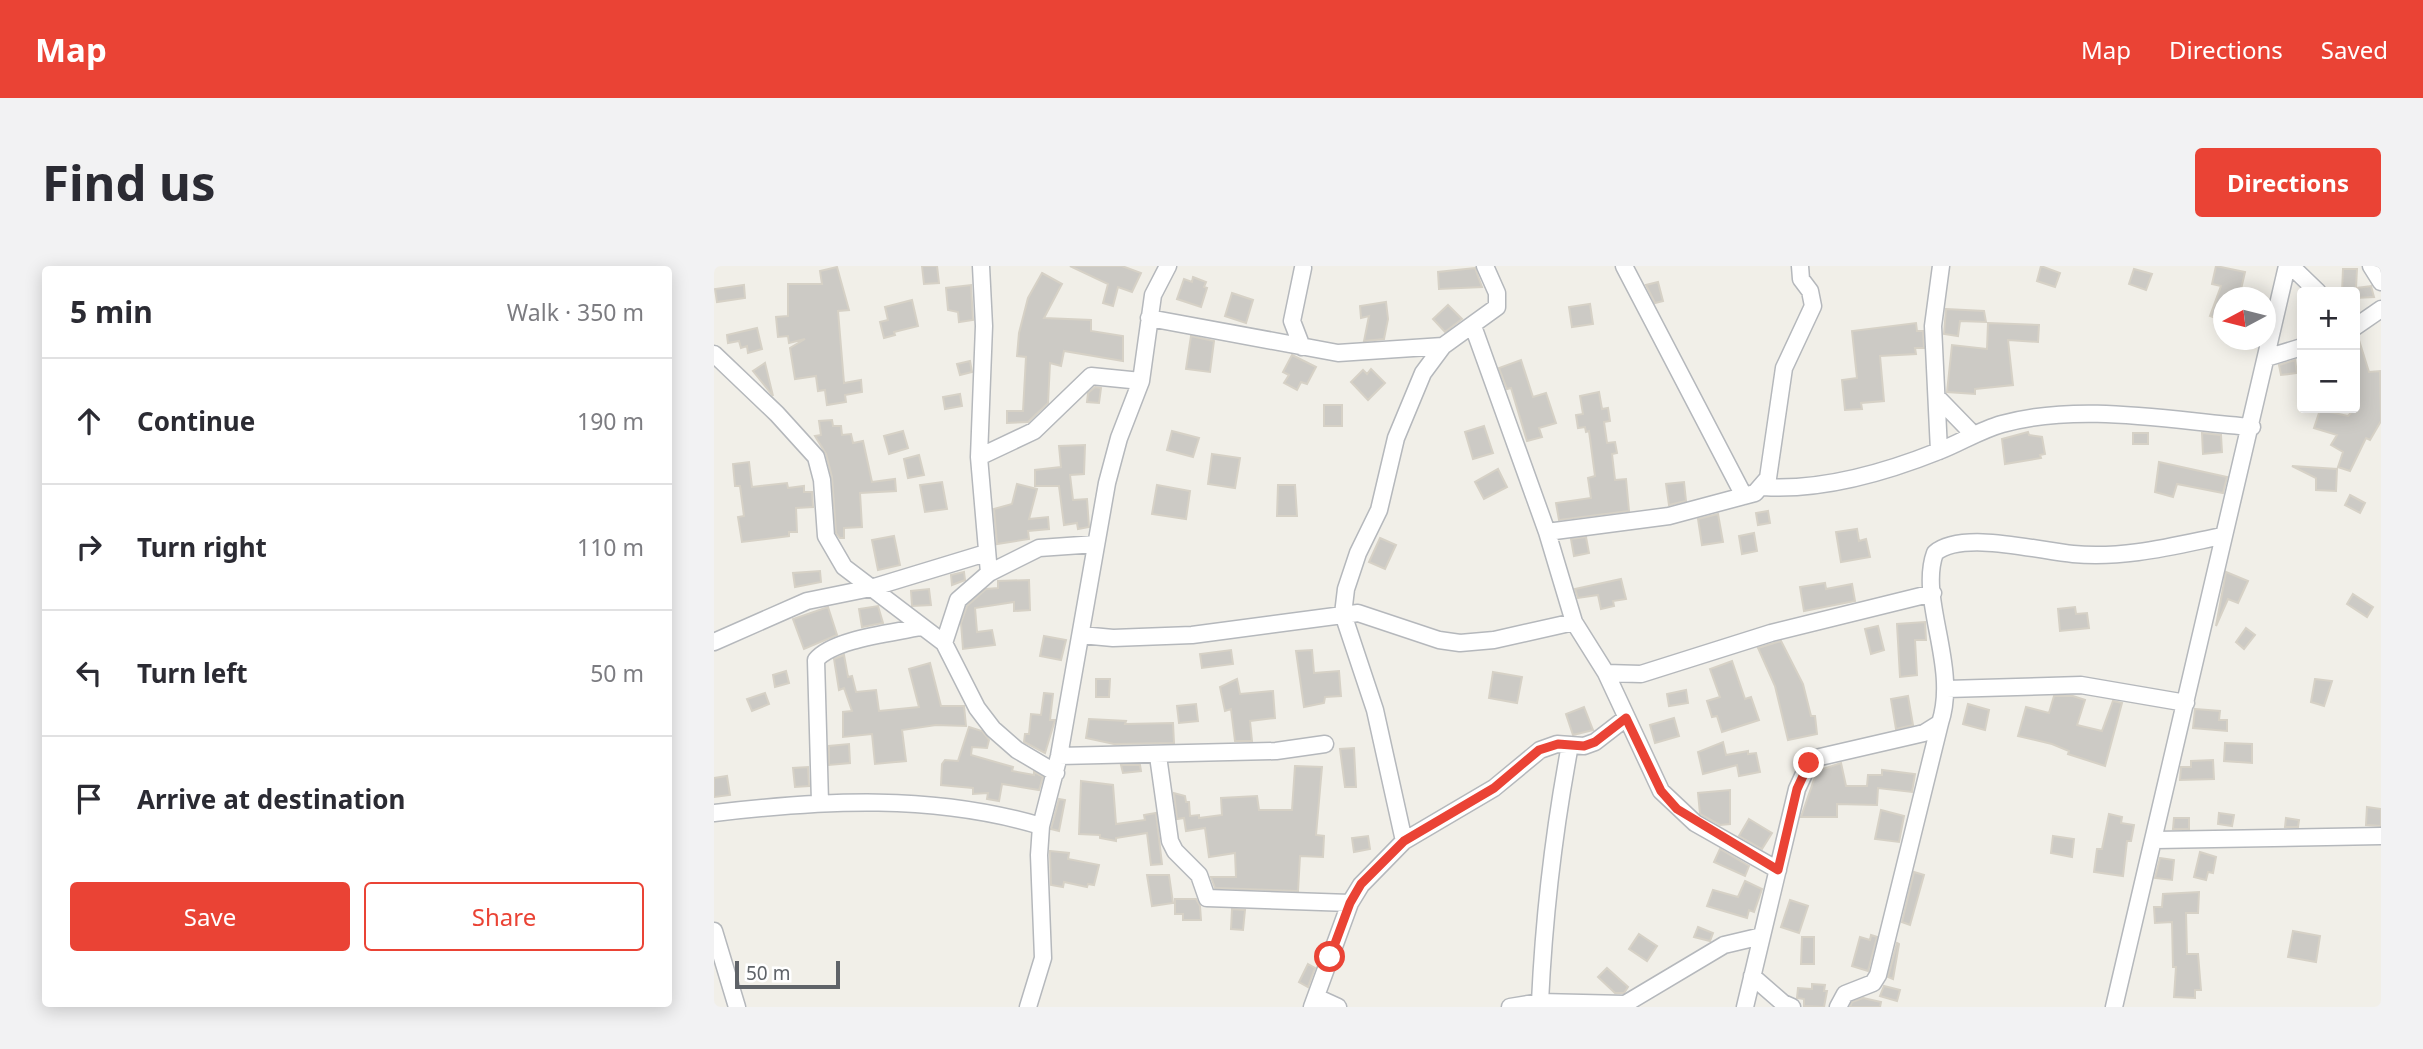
<!DOCTYPE html>
<meta charset="utf-8">
<style>
:root{--surface:#fff;--page:#f2f2f3;--text:#2b2b33;--muted:#7c7c81;--line:#e1e1e2;--accent:#ea4335}
body{margin:0;font-family:"Noto Sans",sans-serif;background:var(--page);color:var(--text)}
.controls{position:absolute;right:21px;top:21px;display:grid;overflow:hidden;border-radius:7px;box-shadow:0 4px 18px #0003}
.controls button{width:63px;height:63px;display:grid;place-items:center;padding:0;border:0;border-bottom:2px solid var(--line);background:var(--surface);color:var(--text);font:35px sans-serif}
.compass{position:absolute;left:1499px;top:21px;width:63px;height:63px;border-radius:50%;background:var(--surface);box-shadow:0 4px 18px #0003;rotate:263deg}
.scale{position:absolute;left:21px;bottom:18px;width:105px;box-sizing:border-box;padding-left:7px;border:4px solid #5f6368;border-top:0;font-size:19px;line-height:24px;white-space:nowrap;color:#5f6368;-webkit-text-stroke:5px #fff;paint-order:stroke}
.stop{position:absolute;width:21px;height:21px;margin:-16px;border:5px solid #ea4335;border-radius:50%;background:#fff}
.stop.end{background:#ea4335;border-color:#fff;box-shadow:0 2px 7px #0008}
.list{margin:0;padding:0;list-style:none}
h2{display:flex;justify-content:space-between;align-items:center;height:91px;margin:0;padding:0 28px;font-size:30px}
h2 small{font-size:23px;font-weight:400;color:var(--muted)}
.list li{display:grid;grid-template-columns:46px 1fr auto;gap:21px;align-items:center;box-sizing:border-box;height:126px;padding:0 28px;border-top:2px solid var(--line)}
.list b{display:block;font-size:26px;white-space:nowrap}
.list em{font-size:23px;font-style:normal;color:var(--muted)}
.actions{display:flex;gap:14px;padding:21px 28px}
.actions a{flex:1;padding:16px 0;border:2px solid var(--accent);border-radius:7px;text-align:center;font-size:24px;color:var(--accent)}
.actions .main{background:var(--accent);color:#fff}
.icon{flex:none;width:38px;height:38px;fill:none;stroke:currentColor;stroke-width:2;stroke-linecap:round;stroke-linejoin:round}
.map{position:relative;flex:none;width:1667px;height:741px;overflow:hidden;border-radius:7px}
header{display:flex;align-items:center;gap:42px;box-sizing:border-box;height:98px;padding:0 35px;background:var(--accent);color:#fff}
header strong{font-size:33px}
nav{display:flex;gap:38px;margin-inline-start:auto;font-size:24px}
.intro{display:flex;align-items:center;justify-content:space-between;box-sizing:border-box;height:168px;padding:0 42px}
h1{margin:0;font-size:49px}
.button{padding:18px 32px;border-radius:7px;background:var(--accent);color:#fff;font-size:24px;font-weight:700}
main{display:flex;gap:42px;padding:0 42px}
aside{flex:1;background:var(--surface);border-radius:7px;box-shadow:0 4px 18px #0003}
.map>svg:first-child{display:block}
.building{fill:#cccac5;stroke:#d6d1c6;stroke-width:2}
.lines{fill:none;stroke-linecap:round;stroke-linejoin:round}
.street-casing{stroke:#b5b8bc;stroke-width:19}
.street{stroke:#fff;stroke-width:16}
.route{stroke:#ea4335;stroke-width:9}
</style>
<header>
<strong>Map</strong>
<nav><a>Map</a><a>Directions</a><a>Saved</a></nav>
</header>
<div class="intro"><h1>Find us</h1><a class="button">Directions</a></div>
<main>
<aside>
<h2>5 min<small>Walk · 350 m</small></h2>
<ul class="list">
<li><svg class="icon" aria-label="ahead" viewBox="0 0 24 24"><path d="M12 20V5M6 11l6-6 6 6"/></svg><div><b>Continue</b></div><em>190 m</em></li>
<li><svg class="icon" aria-label="right" viewBox="0 0 24 24"><path d="M7 20v-9h11M14 6l5 5-5 5"/></svg><div><b>Turn right</b></div><em>110 m</em></li>
<li><svg class="icon" aria-label="left" viewBox="0 0 24 24"><path d="M17 20v-9H6M10 6l-5 5 5 5"/></svg><div><b>Turn left</b></div><em>50 m</em></li>
<li><svg class="icon" aria-label="arrive" viewBox="0 0 24 24"><path d="M6 21V4h12l-3 4 3 4H6"/></svg><div><b>Arrive at destination</b></div></li>
</ul>
<div class="actions"><a class="main">Save</a><a>Share</a></div>
</aside>
<div class="map">
<svg width="1667" height="741" viewBox="0 0 1667 741">
<rect width="100%" height="100%" fill="#f1efe8"/>
<!-- building -->
<path class="building" d="M208,0h15l2,17 -15,1z
M356,0h52l19,7 -9,19 -14,-5 -5,19 -10,-3 5,-19z
M1327,0l19,7 -5,14 -18,-6z
M1502,0l29,6 -6,26h-16v23l-13,-5 11,-30 -9,-2z
M123,1l12,43 -11,1 6,72 17,-3 1,12 -17,3 1,7 -19,3 -2,-15 -7,1 -2,-15 -21,3 -5,-31 15,-9 -16,4 -1,-7 -10,1 -2,-20 12,-1v-32h34l-2,-13z
M761,2l7,19 -43,2 -1,-17z
M1420,3l18,5 -6,16 -17,-6z
M1629,3h14l-1,19 15,-2 3,11 -19,1v-6h-13z
M328,7l20,11 -18,34 47,2v11l32,5v25l-59,-10 -3,15 -11,-3 -2,40 -20,19 -21,1v-12h16l3,-54 -9,-1 2,-23 9,-35z
M479,11l13,5 -2,5 3,1 -6,19 -24,-8 7,-20 8,3z
M944,16l5,19 -8,2 -9,-18z
M30,19l1,13 -28,4 -2,-13z
M257,19l2,35 -14,2 -1,-10 -10,-2 -2,-22z
M518,27l21,7 -7,23 -21,-7z
M198,34l6,26 -24,6 1,3 -11,3 -4,-16 8,-2 -3,-13z
M672,36l2,17 -4,20 -20,2 5,-25 -8,2 -1,-12z
M876,38l3,20 -21,3 -3,-20z
M734,39l14,14 -17,13 -12,-13z
M1232,43l38,2 2,11 -26,-1 -2,15 -14,-2z
M1202,57l1,8h6l1,17h-9l1,6 -36,2 4,45 -23,2 1,6 -17,1 -3,-30 15,-2 -5,-47z
M1274,57l51,2 -1,17 -30,-2 5,45 -38,4v5l-28,-2 5,-47 35,4z
M43,62l5,21 -14,4 -1,-7 -6,2 -2,-7 -11,2 -1,-8z
M477,70l23,5 -4,31 -24,-3z
M1641,71h3l11,35 11,-1 1,50 -11,19 -4,-2 -16,33 -12,-4 5,-15 -12,-7 6,-10 -23,-7 6,-18 28,6 7,-8z
M578,89l24,12 -9,17 -6,-2 -4,8 -13,-7 5,-8 -6,-3z
M807,94l12,37 13,-4 10,30 -17,5 3,9 -15,4 -16,-53 -4,1 -8,-21z
M1581,94l2,13 -16,2 -2,-10z
M256,95l2,11 -12,3 -3,-11z
M51,97l8,33 -20,-25z
M657,103l14,14 -17,17 -17,-18 12,-12 4,4z
M381,121l6,1 -2,15 -12,-1 1,-9z
M885,126l3,17 6,-1 2,13 -6,1 3,21 8,-1 2,11 -5,1 3,26 11,-1 3,32 -70,9 -3,-17 35,-5 -3,-20 7,-2 -6,-45 -3,1 -1,-5 -7,1 -2,-13 7,-1 -3,-18z
M246,128l2,12 -17,3 -2,-12z
M610,139h18v21h-18z
M118,154l1,6h8l1,9 9,-1 2,9 10,-2 9,41 23,-3 1,12 -36,2 2,34 -18,1v10h-4l-4,-5 -4,-56 -6,-23 -11,-18 6,-1 -2,-14z
M770,160l9,27 -20,6 -8,-27z
M189,165l5,17 -19,6 -5,-18z
M458,165l27,7 -6,19 -26,-7z
M1314,166l1,3 13,2 3,17 -5,1 1,3 -36,6 -3,-25z
M1419,167h15v11h-15z
M1488,167l19,2 1,17 -19,2z
M371,179l-1,29 -14,1 3,25 14,-1 2,28 -11,2 -1,-6 -13,2 -5,-39h-24v-16l26,-3 -2,-21z
M498,188l28,4 -5,30 -27,-4z
M205,189l5,20 -16,3 -4,-19z
M35,196l3,25 35,-4 1,5 16,-2v6h8l1,15 -17,1 1,24h-8v4l-47,6 -4,-25 6,-1 -4,-30h-5l-2,-22z
M1445,196l68,15 -4,16 -46,-9 -4,13 -18,-5z
M1578,200l45,3 -1,22 -20,-1v-12z
M784,203l9,18 -23,12 -9,-17z
M228,216l5,27 -22,3 -5,-27z
M970,216l2,19 -17,4 -3,-21z
M303,218l20,5 -8,30 19,-2 1,12 -21,2 1,8 -32,5 -3,-35 18,-5z
M443,219l33,6 -4,28 -34,-5z
M564,219h17l2,31h-20z
M1636,229l15,8 -5,10 -15,-8z
M1054,245l2,12 -12,2 -2,-12z
M1004,248l5,28 -21,3 -4,-26z
M1143,263l2,12 7,-2 4,18 -29,5 -5,-30z
M1040,267l3,18 -15,3 -3,-18z
M180,270l6,29 -22,5 -6,-30z
M872,271l3,16 -15,3 -3,-17z
M666,272l16,7 -11,24 -16,-7z
M106,305l1,11 -26,5 -2,-14z
M250,306l1,8 -13,5 -1,-10z
M1512,306l22,9 -10,22 -10,-4 -12,27z
M907,313l5,20 -13,2 1,5 -13,3 -3,-14 -20,3 -3,-9z
M315,314l1,30 -16,1v-9l-39,6 2,24 15,-2 3,15 -32,4 -2,-26 6,-17 19,-17 12,-1v-7z
M1111,317l1,6 26,-5 3,17 -51,10 -4,-24z
M215,323l2,16 -19,1 -1,-15z
M1639,328l20,13 -6,10 -20,-13z
M164,340l5,17 -21,4 -3,-18z
M114,341l9,28 -33,14 -11,-30z
M1361,341l1,7 11,-1 2,15 -29,3 -2,-22z
M1211,356l1,18h-11l2,35 -17,2 -3,-53z
M1164,360l6,24 -13,4 -6,-25z
M1532,362l9,7 -11,14 -8,-7z
M330,370l22,4 -5,20 -21,-4z
M1067,375l22,43 8,32h4l2,18 -29,6 -13,-54 -17,-38z
M517,384l2,14 -31,4 -2,-14z
M598,384l2,23 25,-2 2,25 -16,1 -1,6 -20,4 -8,-56z
M130,389l4,22 4,-1 4,16 20,-2 3,21 40,-4 -10,-38 21,-6 11,43h23l2,20 -30,-1 -34,5 4,31 -31,3 -3,-30 -29,3v-25l9,-1 -8,-23 -5,2 -5,-31z
M1018,395l13,38 6,-2 8,23 -37,12 -5,-16 -5,1 -5,-16 13,-4 -10,-28z
M72,405l3,12 -14,4 -2,-12z
M779,406l29,5 -5,26 -28,-5z
M382,413h14l-1,18h-13z
M523,413l3,15 33,-3 2,27 -25,3 2,20h-17l-4,-32 -6,2 -5,-24z
M1601,413l17,2 -8,25 -13,-4z
M972,424l2,13 -19,3 -2,-12z
M51,427l4,11 -17,7 -5,-12z
M330,427l9,1 -3,26h5l-10,33 -21,-11 1,-8h4l2,-20 10,1z
M1194,430l5,29 -17,4 -5,-30z
M1340,430h19l12,4 -8,25 25,6 11,-30 9,2 -17,63 -37,-12 1,-3 -17,-7 -34,-8 8,-29 23,6z
M482,438l2,17 -19,2 -2,-17z
M1254,438l21,6 -4,20 -22,-6z
M870,441l9,23 -20,5 -7,-21z
M1481,443l25,2 -1,9h8v11l-34,-3z
M960,452l5,18 -24,7 -5,-18z
M375,453l37,2 -1,3 48,-1 1,20 -60,1 -28,-6z
M255,461l13,4 7,9 -2,8 -15,-1 -1,8 42,12 -1,4 22,4v-3l9,5 -4,13 -37,-6 -3,17 -12,-2 1,-6 -15,1v-6l-32,-3 1,-21 3,-4 13,1z
M1009,476l3,13 22,-4v3l8,-1 4,19 -21,4 -2,-11 -34,9 -5,-22z
M1511,477l27,1v19l-28,-2z
M135,478l1,19 -21,2v-19z
M640,482l2,39h-11l-5,-38z
M1499,494l1,19 -34,1 1,-13h10v-6z
M1127,497l5,23h21l1,-11h14v-5l33,4 -3,18 -34,-4 -1,17 -40,-1v13h-36l16,-46z
M407,499h19l1,6 -18,2z
M581,500l27,1 -6,68 8,1 -1,21 -23,-1 -2,35 -83,-3 -4,-11h25l-1,-24 -26,4 -4,-29 -19,3 -2,-13 -7,1 -3,-26 11,3 1,6h3l1,14 9,-1v3l23,-3 -1,-17 36,-2 2,14h33z
M94,501l1,19 -14,1 -2,-19z
M13,510l3,19 -16,2v-19z
M367,515l32,4 3,39 29,-4 -1,-5 12,-2 6,51 -11,1 -4,-32 -31,5v3l-16,-3v-3l-21,-1z
M1016,524v34l-10,1 -20,-11 -2,-21z
M345,533l6,1 -6,31 -8,-2z
M1653,541l14,2v17l-15,-1z
M1167,544l23,6 -5,26 -24,-3z
M1505,547l15,2 -2,11 -14,-2z
M1395,548l13,3 -1,6 13,2 -3,16h-4l-4,35 -29,-4 3,-23h5z
M1460,552h15v11h-16z
M1572,552l13,2 -1,7h-13z
M1035,553l23,14 -10,16 -23,-13z
M654,570l2,13 -16,3 -2,-14z
M1339,570l21,3 -2,18 -21,-4z
M1006,583l29,17 -4,10 -31,-14z
M336,585l19,2 -1,6 31,6 -5,20 -6,-1 -1,3 -23,-5 -1,5 -12,-2z
M1486,586l16,5 -3,16 -5,-1 -2,8 -12,-3z
M1446,592l14,2 -2,20 -17,-2z
M1200,606l10,3 -14,50 -8,-3z
M433,609h22l4,28 -21,3z
M1031,615l17,8 -8,23 -5,-2 -2,8 -40,-12 6,-16 25,7z
M1485,626l-1,21h-12l1,41h11l3,36h-6v8l-21,-1 2,-30h-3l-1,-45 -17,1 -1,-16h8l1,-13z
M461,633h21l4,7 1,14h-18v-6h-8z
M1076,634l18,6 -9,27 -18,-6z
M518,643l13,1 -2,20 -12,-1z
M984,661l15,6 -3,8 -16,-4z
M1579,665l27,5 -4,26 -28,-5z
M925,668l18,12 -10,15 -18,-12z
M1157,669l6,2 -9,34 -16,-5 8,-29 10,3z
M1088,671h12v27h-13z
M1183,677l2,1 -6,35 -5,-2z
M594,698l7,4 -7,19 -9,-5z
M893,702l21,19 -4,6h-9l-17,-16z
M1098,718l13,1 -1,6h3l-3,16 -20,-1v-7l-7,-1 1,-10 14,1z
M1170,720l16,4 -3,11 -17,-5z
M1149,732l18,4 -1,5h-30l2,-5z"/>
<g class="lines">
<!-- street casing -->
<g class="street-casing">
<path id="street" d="M267,0l3,60 -5,131 10,116
M910,0l120,230
M1577,0l27,26
M1657,0l10,16
M435,52l189,35 105,-7
M759,60l74,206 27,90 32,51 55,118 34,32 83,47
M1641,61l26,-18
M588,81l-10,-26 11,-53
M0,88l63,60 39,43 6,23 4,56 18,31 100,76 33,65 16,21 24,21 39,23
M1552,92l36,-11
M1223,131l36,37
M1225,185l-6,-125 8,-60
M265,191l55,-26 57,-55 50,5
M1049,221c59,4 121,-14 176,-36 21,-8 41,-21 63,-27 79,-22 170,-3 250,3
M833,266l122,-16 86,-23 13,-15 16,-110 29,-62 -3,-15 -9,-12 -1,-13
M367,369l32,3 79,-3 166,-22 81,27 21,3 34,-3 80,-18
M0,376l93,-41 64,-13 115,-35
M230,377l14,-43 31,-27 50,-25 57,-4
M892,407l35,1 130,-41 162,-40
M1233,423l134,-4 105,18
M345,490l217,-5 49,-7
M444,490l12,85 5,10 24,24 8,23 143,5
M106,536l-4,-142c17,-21 77,-27 104,-33
M0,547c111,-13 219,-19 327,13
M1441,574l226,-4
M690,575l-29,-131 -32,-96 3,-25 12,-36 21,-43 17,-72 27,-65 20,-27 54,-39v-14l-12,-27
M0,665l23,76
M1038,710l31,27 9,4
M602,731l22,10
M826,736c4,-87 14,-172 30,-257
M314,741l15,-49 -4,-103 2,-29 18,-70 48,-273 12,-45 22,-57 12,-86 15,-29
M598,741l38,-104 11,-18 43,-44 90,-53 46,-38 17,-6 27,2 11,-4 31,-24
M796,741l30,-5 85,2 99,-59 38,-9
M1031,741l52,-218 12,-26 11,-6 104,-24 16,-10c19,-57 -22,-124 -5,-170 27,-23 104,-2 138,1 51,5 100,-8 149,-18
M1124,741l7,-13 28,-11 5,-8 62,-252
M1400,741l173,-741"/>
</g>
<!-- street -->
<use href="#street" class="street"/>
</g>
<g class="lines">
<!-- route -->
<path class="route" d="M616,691l20,-54 11,-19 43,-43 90,-53 45,-38 19,-6 26,2 11,-4 31,-24 35,73 16,18 101,61 19,-81 12,-26"/>
</g>
</svg>
<div class="controls">
<button>+</button>
<button>−</button>
</div>
<svg class="compass" viewBox="-18 -18 36 36"><path d="M0-13l5 13h-10z" fill="#e53935"/><path d="M0 13l5-13h-10z" fill="#7c7c81"/></svg>
<div class="scale">50 m</div>
<div class="stop" style="left:616px;top:691px"></div>
<div class="stop end" style="left:1095px;top:497px"></div>
</div>
</main>
